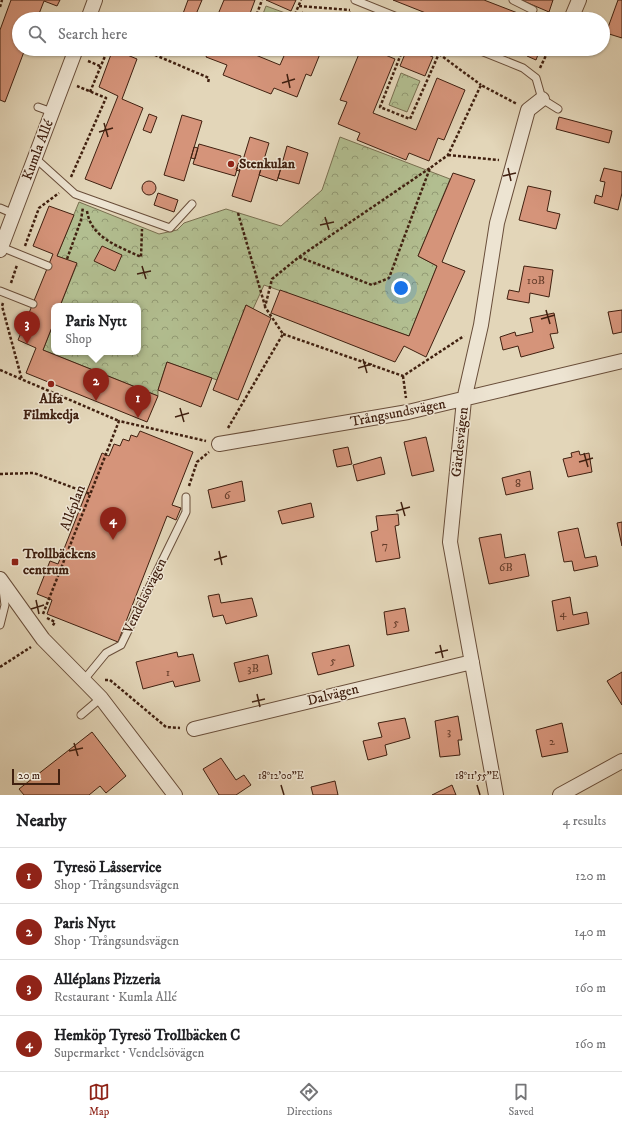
<!DOCTYPE html>
<meta charset="utf-8">
<style>
:root{--surface:#fff;--page:#f2f2f2;--text:#202124;--muted:#757577;--line:#e0e0e0;--accent:#8f2418}
body{margin:0;font-family:"IM FELL DW Pica",serif;background:var(--page);color:var(--text)}
.scale{position:absolute;left:12px;bottom:10px;width:48px;box-sizing:border-box;padding-left:4px;border:2px solid #402010;border-top:0;font-size:11px;line-height:14px;white-space:nowrap;color:#402010;-webkit-text-stroke:3px #ede4d2;paint-order:stroke}
.you{position:absolute;left:401px;top:288px;width:14px;height:14px;margin:-10px;border:3px solid #fff;border-radius:50%;background:#1a73e8;box-shadow:0 0 0 6px #1a73e833}
.badge{display:grid;place-items:center;width:26px;height:26px;border-radius:50%;background:var(--accent);color:#fff;font-size:13px;font-weight:700}
.pin{position:absolute;translate:-50% -33px;filter:drop-shadow(0 1px 2px #0008)}
.pin::after{content:'';position:absolute;top:21px;width:14px;height:12px;background:inherit;clip-path:polygon(0 0,100% 0,50% 100%)}
.popup{position:absolute;left:51px;top:303px;width:90px;height:52px;box-sizing:border-box;display:grid;place-content:center;border-radius:8px;background:var(--surface);filter:drop-shadow(0 1px 3px #0005);font-size:13px;white-space:nowrap;color:var(--muted)}
.popup b{font-size:15px;color:var(--text)}
.popup::after{content:'';position:absolute;left:50%;top:100%;margin-left:-8px;border:8px solid transparent;border-top-color:var(--surface)}
.list{margin:0;padding:0;list-style:none}
h2{display:flex;justify-content:space-between;align-items:center;height:52px;margin:0;padding:0 16px;font-size:17px}
h2 small{font-size:13px;font-weight:400;color:var(--muted)}
.list li{display:grid;grid-template-columns:26px 1fr auto;gap:12px;align-items:center;box-sizing:border-box;height:56px;padding:0 16px;border-top:1px solid var(--line)}
.list b{display:block;font-size:15px;white-space:nowrap}
.list p{margin:0;font-size:13px;white-space:nowrap;color:var(--muted)}
.list em{font-size:13px;font-style:normal;color:var(--muted)}
.icon{flex:none;width:22px;height:22px;fill:none;stroke:currentColor;stroke-width:2;stroke-linecap:round;stroke-linejoin:round}
.map{position:relative;flex:none;width:622px;height:795px;overflow:hidden}
.search{position:absolute;background:var(--surface);box-shadow:0 1px 3px #0004;left:12px;right:12px;top:12px;height:44px;display:flex;align-items:center;gap:10px;box-sizing:border-box;padding:0 14px;border-radius:22px;color:var(--muted);font-size:15px}
.sheet{height:276px;background:var(--surface)}
nav{display:flex;justify-content:space-around;align-items:center;box-sizing:border-box;height:56px;border-top:1px solid var(--line);background:var(--surface);font-size:11px;color:var(--muted)}
nav a{display:grid;justify-items:center;gap:2px}
nav .on{color:var(--accent)}
.map>svg:first-child{display:block}
.park{fill:url(#park-crowns);stroke:#796f50}
.building{fill:#d5947a;stroke:#402010}
.lines{fill:none;stroke-linecap:round;stroke-linejoin:round}
.lane-casing{stroke:#694e3a;stroke-width:9}
.street-casing{stroke:#694e3a;stroke-width:16}
.path{stroke:#402010;stroke-width:2.5;stroke-dasharray:3 2;stroke-linecap:butt}
.lane{stroke:#ede4d2;stroke-width:7}
.street{stroke:#ede4d2;stroke-width:14}
.ticks{fill:none;stroke:#402010;stroke-width:1.5}
.poi-dot{fill:#8f2418;stroke:#ede4d2;stroke-width:1.5}
.labels{text-anchor:middle;dominant-baseline:central;stroke-width:3;stroke-linejoin:round;paint-order:stroke}
.number-label{font-size:12px;fill:#653d2a}
.street-label{font-size:14px;fill:#402010;stroke:#ede4d2}
.poi-label{font-size:14px;font-weight:bold;fill:#402010;stroke:#ede4d2;text-anchor:start}
.ticks-label{font-size:10px;text-anchor:middle;fill:#402010;stroke:#ede4d2;stroke-width:3;stroke-linejoin:round;paint-order:stroke}
</style>
<div class="map">
<svg width="622" height="795" viewBox="0 0 622 795">
<defs>
<pattern id="park-crowns" width="20" height="18" patternUnits="userSpaceOnUse"><rect width="20" height="18" fill="#b2be90"/><path d="M2 6a3 3 0 1 1 6 0M12 15a3 3 0 1 1 6 0" fill="none" stroke="#929a74"/></pattern>
</defs>
<rect width="100%" height="100%" fill="#e3d6b9"/>
<filter id="stains"><feTurbulence type="fractalNoise" baseFrequency=".005" numOctaves="4"/><feColorMatrix values="0 0 0 0 .2 0 0 0 0 .09 0 0 0 0 .02 0 0 0 .5 -.17"/></filter>
<radialGradient id="worn" r=".72"><stop offset=".6" stop-color="#630" stop-opacity="0"/><stop offset="1" stop-color="#630" stop-opacity=".3"/></radialGradient>
<!-- park -->
<path class="park" d="M266,6l22,8 -2,5h-25z
M401,73l19,8 -13,31 -18,-7z
M340,137l110,42 -32,77 19,10 -28,70 -145,-51 -11,24 -7,-4 -29,75 -50,-18 -9,28v6l-115,-46 11,-28v30h84v-46h-78l17,-42 -20,-8 22,-54 80,32 18,-4 7,-7 42,-14 55,17 41,-36z"/>
<!-- building -->
<path class="building" d="M11,0h49l-3,6 -13,-5 -7,18h-18v30h6l-20,53 -5,-2v-70z
M188,0h14l-8,19h-13z
M224,0h31l-7,19h-32z
M266,0h30l-5,11z
M393,0h91l44,17 -1,2h-86z
M521,0h32l-4,12z
M618,0h4v38l-16,-5z
M302,12l18,7h-21z
M350,12l17,7h-20z
M113,49l24,10 -15,40 21,9 -32,81 -26,-10 33,-83 -19,-9z
M209,49h32l39,16 7,-16h35l-11,27 -5,-2 -9,23 -23,-9 -3,6 -48,-19 4,-10 -21,-8z
M361,49h10l24,10 -22,54 43,17 21,-52 28,12 -21,50 -6,-2 -9,23 -20,-8 -3,7 -49,-20 3,-7 -22,-9 9,-22 -7,-2z
M407,49h7l19,8 -8,19 -25,-10z
M530,49l9,3 -3,8 -9,-4z
M149,114l8,3 -6,16 -8,-3z
M182,115l20,6 -18,60 -20,-6z
M559,117l53,14 -3,12 -53,-14z
M250,137l19,6 -18,59 -19,-6z
M199,144l42,12 -6,20 -42,-12z
M287,146l21,7 -9,31 -21,-6z
M194,147l4,1 -3,11 -4,-1z
M240,159l3,1 -4,11 -3,-1z
M263,162l18,6 -4,13 -18,-6z
M604,168l18,4v21l-4,17 -24,-7 2,-8 6,2 3,-15 -5,-1z
M453,173l22,7 -33,82 23,9 -39,86 -22,-11 -9,16 -124,-49 9,-23 129,46 28,-70 -19,-10z
M142 188a7 7 0 1 1 14 0a7 7 0 1 1-14 0Z
M528,186l23,5 -4,20 13,3 -4,15 -37,-9z
M158,193l20,7 -4,12 -20,-7z
M49,206l25,9 -17,41 20,7 -17,43h-6v16l-11,28 115,46 -11,26 -121,-49 10,-25 -18,-8 35,-86 -20,-8z
M102,246l20,9 -7,16 -21,-10z
M524,266l29,4 -4,27 -19,-4 -1,10 -22,-4 2,-9 10,2z
M246,305l25,13 -33,82 -25,-10z
M622,310v22l-9,2 -5,-22z
M554,313l4,20 -8,1 4,14 -33,9 -3,-11 -15,4 -3,-13 15,-5 1,4 17,-4 -3,-14z
M167,362l45,16 -11,29 -43,-17z
M140,431l53,21 -21,53 9,3 -5,12 -9,-4 -49,126 -71,-28 5,-14 -15,-6 13,-33 8,3 44,-111 7,3 5,-12 6,2 3,-7 6,2 2,-6 6,2z
M426,437l8,34 -22,5 -8,-34z
M348,447l4,17 -15,3 -4,-17z
M579,451l1,4 9,-2 3,19 -24,5 -5,-18 9,-2 -1,-4z
M381,457l4,17 -28,7 -4,-16z
M530,471l3,18 -27,6 -4,-17z
M242,481l3,20 -33,7 -4,-18z
M311,503l3,14 -32,7 -4,-13z
M398,514l1,11 -4,1 5,32 -24,4 -5,-30 7,-2 -2,-14z
M622,522v24l-5,-23z
M578,528l7,30 11,-2 2,10 -24,5 -2,-10 -8,1 -6,-30z
M501,534l4,24 20,-4 4,22 -40,8 -10,-46z
M219,594l2,9 31,-5 5,18 -31,8 -3,-9 -10,2 -5,-21z
M570,597l3,18 14,-3 2,12 -32,7 -5,-30z
M405,608l4,23 -22,4 -3,-23z
M349,645l5,21 -36,9 -6,-22z
M177,652l1,5 15,-3 7,27 -25,6 -2,-6 -30,8 -7,-27z
M268,655l4,19 -33,8 -5,-19z
M622,672v33l-15,-24z
M458,716l4,24h-4l2,15 -20,2 -5,-36z
M405,718l5,20 -25,7 2,10 -19,5 -5,-19 19,-4 -4,-14z
M562,723l6,29 -26,5 -6,-27z
M92,732l34,44 -20,17 -6,-7 -11,9h-65l-5,-6z
M221,758l15,22 8,-5 7,10 -15,10h-17l-16,-26z
M335,781l3,14h-25l-2,-8z
M452,785l4,10h-24z"/>
<g class="lines">
<!-- lane casing -->
<g class="lane-casing">
<path id="lane" d="M355,0l47,19
M513,0l20,10
M476,49l47,19 13,10 6,21 16,10
M38,107l14,5
M34,157l41,37 95,34 22,-24
M0,208l14,6
M1,247l47,19
M0,291l33,13
M0,625l5,-20 -2,-16
M83,681l23,-28 15,-8 65,-133v-15
M81,715l20,-17"/>
</g>
<!-- street casing -->
<g class="street-casing">
<path id="street" d="M88,19l7,-19
M571,19l8,-19
M0,250l76,-201
M219,444l189,-32 214,-51
M0,579l43,60 58,59 74,97
M194,729l278,-67
M496,795l-46,-253 14,-142 17,-75 16,-102 31,-113 14,-11
M560,795l62,-34"/>
</g>
<!-- path -->
<path class="path" d="M299,6l51,4
M0,7l2,-7
M255,19l7,-19
M293,19l8,-19
M141,49l68,29 -1,5
M264,49l12,6 3,-6
M403,49l-23,58 30,12 31,-70
M425,49l14,5 42,31
M88,61l12,5
M540,68l9,-19
M90,92l18,-43
M448,155l51,5
M71,177l35,-79 -29,-12
M87,211c4,27 31,35 54,46l1,-28
M238,213l27,93
M25,246l14,-38 20,-15
M299,257l131,-89
M67,259l14,-39 2,-13
M11,283l6,-18
M3,303l-1,3 20,74
M283,334l120,42 61,-40
M0,370l119,51
M403,376l3,22
M228,428l55,-94 -18,-27 7,-28 27,-22 73,28 17,-7 41,-110 18,-13 33,-70 36,19
M0,474l34,-1 56,21
M189,486l8,-24 12,-10
M43,614l76,-193 87,20
M47,618l8,4 -3,5
M0,667l31,-20
M105,680h5l56,47 14,1"/>
<!-- lane -->
<use href="#lane" class="lane"/>
<!-- street -->
<use href="#street" class="street"/>
</g>
<!-- ticks -->
<path class="ticks" d="M287,74l3,14M282,83l13,-4M104,123l4,14M99,132l14,-4M508,168l3,13M503,176l13,-3M325,217l4,13M320,225l14,-3M142,266l4,13M137,274l14,-3M546,310l4,14M541,319l14,-4M363,359l4,14M358,368l14,-4M180,408l4,14M175,417l14,-4M584,453l4,14M579,462l14,-4M401,502l4,14M396,511l14,-4M219,551l3,14M214,560l13,-4M36,600l3,14M31,609l13,-4M440,645l3,13M435,653l13,-3M257,694l3,13M252,702l13,-3M74,743l4,13M69,751l14,-3M281,785l3,10M477,785l3,10"/>
<!-- markers -->
<g class="poi-dot">
<circle cx="231" cy="164" r="4"/>
<circle cx="51" cy="384" r="4"/>
<rect x="11" y="558" width="8" height="8" rx="2"/>
</g>
<g class="labels">
<!-- number labels -->
<g class="number-label">
<text x="536" y="280">10B</text>
<text x="518" y="483">8</text>
<text x="227" y="495">6</text>
<text x="385" y="545">7</text>
<text x="506" y="567">6B</text>
<text x="563" y="613">4</text>
<text x="396" y="622">5</text>
<text x="333" y="660">5</text>
<text x="253" y="668">3B</text>
<text x="168" y="672">1</text>
<text x="449" y="731">3</text>
<text x="552" y="741">2</text>
</g>
<!-- street labels -->
<g class="street-label">
<text transform="translate(38 150) rotate(-69)">Kumla Allé</text>
<text transform="translate(398 413) rotate(-11)">Trångsundsvägen</text>
<text transform="translate(460 442) rotate(-84)">Gärdesvägen</text>
<text transform="translate(73 508) rotate(-69)">Alléplan</text>
<text transform="translate(145 596) rotate(-64)">Vendelsövägen</text>
<text transform="translate(333 695) rotate(-14)">Dalvägen</text>
</g>
<!-- poi labels -->
<g class="poi-label">
<text x="239" y="164">Stenkulan</text>
<text x="51" y="399" text-anchor="middle">Alfa<tspan x="51" dy="16">Filmkedja</tspan></text>
<text x="23" y="554">Trollbäckens<tspan x="23" dy="16">centrum</tspan></text>
</g>
</g>
<g class="ticks-label">
<text x="281" y="779">18°12'00"E</text>
<text x="477" y="779">18°11'55"E</text>
</g>
<rect width="100%" height="100%" filter="url(#stains)"/>
<rect width="100%" height="100%" fill="url(#worn)"/>
</svg>
<div class="scale">20 m</div>
<div class="you"></div>
<div class="pin badge" style="left:138px;top:418px">1</div>
<div class="pin badge" style="left:96px;top:401px">2</div>
<div class="popup"><b>Paris Nytt</b>Shop</div>
<div class="pin badge" style="left:27px;top:344px">3</div>
<div class="pin badge" style="left:113px;top:540px">4</div>
<div class="search"><svg class="icon" aria-label="search" viewBox="0 0 24 24"><circle cx="10" cy="10" r="6"/><path d="M15 15l6 6"/></svg>Search here</div>
</div>
<section class="sheet">
<h2>Nearby<small>4 results</small></h2>
<ul class="list">
<li><span class="badge">1</span><div><b>Tyresö Låsservice</b><p>Shop · Trångsundsvägen</p></div><em>120 m</em></li>
<li><span class="badge">2</span><div><b>Paris Nytt</b><p>Shop · Trångsundsvägen</p></div><em>140 m</em></li>
<li><span class="badge">3</span><div><b>Alléplans Pizzeria</b><p>Restaurant · Kumla Allé</p></div><em>160 m</em></li>
<li><span class="badge">4</span><div><b>Hemköp Tyresö Trollbäcken C</b><p>Supermarket · Vendelsövägen</p></div><em>160 m</em></li>
</ul>
</section>
<nav>
<a class="on"><svg class="icon" aria-label="map" viewBox="0 0 24 24"><path d="M3 6l6-2 6 2 6-2v14l-6 2-6-2-6 2zM9 4v14M15 6v14"/></svg>Map</a>
<a><svg class="icon" aria-label="directions" viewBox="0 0 24 24"><path d="M12 3l9 9-9 9-9-9zM9 14v-3h6M13 9l2 2-2 2"/></svg>Directions</a>
<a><svg class="icon" aria-label="saved" viewBox="0 0 24 24"><path d="M7 4h10v16l-5-4-5 4z"/></svg>Saved</a>
</nav>
